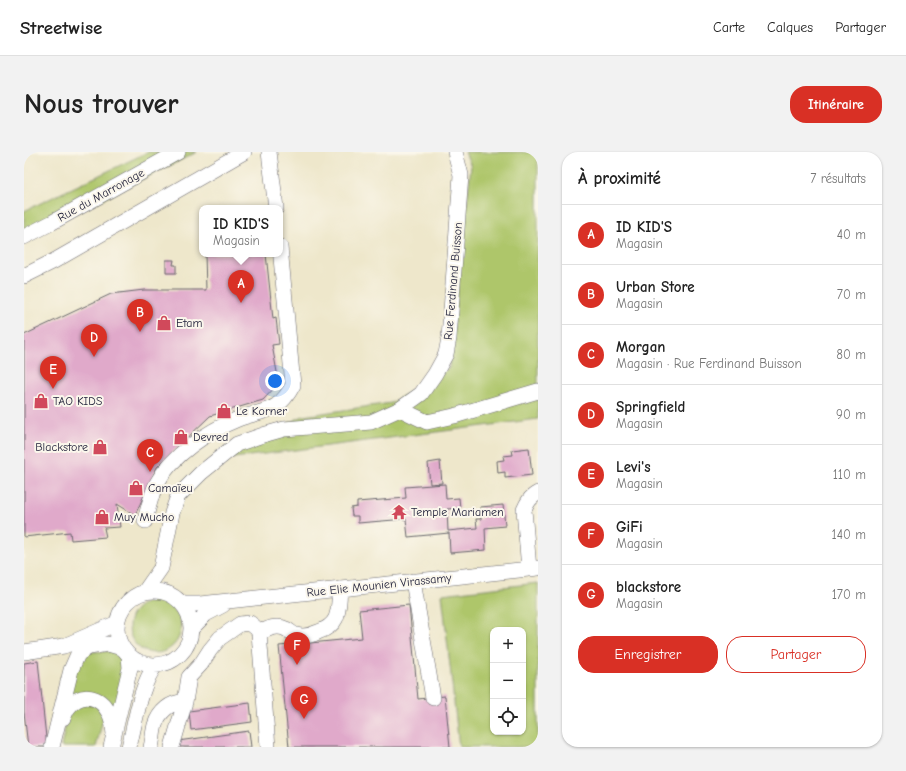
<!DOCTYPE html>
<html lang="fr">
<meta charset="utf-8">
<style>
:root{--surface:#fff;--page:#f2f2f2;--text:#222;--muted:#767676;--line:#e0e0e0;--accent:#d93025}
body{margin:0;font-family:"Comic Neue",sans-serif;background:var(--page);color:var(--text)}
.controls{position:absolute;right:12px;bottom:12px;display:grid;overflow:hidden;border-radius:8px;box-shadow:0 1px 3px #0004}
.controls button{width:36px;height:36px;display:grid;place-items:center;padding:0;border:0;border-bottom:1px solid var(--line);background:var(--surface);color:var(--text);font:20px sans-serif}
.you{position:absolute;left:251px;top:229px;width:14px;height:14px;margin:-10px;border:3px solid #fff;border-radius:50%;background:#1a73e8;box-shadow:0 0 0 6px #1a73e833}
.badge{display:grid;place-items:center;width:26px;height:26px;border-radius:50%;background:var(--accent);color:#fff;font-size:13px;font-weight:700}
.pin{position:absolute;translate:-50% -33px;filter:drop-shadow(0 1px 2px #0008)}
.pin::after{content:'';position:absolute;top:21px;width:14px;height:12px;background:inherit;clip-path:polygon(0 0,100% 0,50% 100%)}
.popup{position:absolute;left:175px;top:53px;width:84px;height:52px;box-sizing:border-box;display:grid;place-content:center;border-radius:8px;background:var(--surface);filter:drop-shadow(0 1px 3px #0005);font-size:13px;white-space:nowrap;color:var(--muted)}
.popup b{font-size:15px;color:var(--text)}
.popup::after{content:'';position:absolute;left:50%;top:100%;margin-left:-8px;border:8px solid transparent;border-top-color:var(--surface)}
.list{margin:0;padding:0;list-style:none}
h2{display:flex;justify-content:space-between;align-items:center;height:52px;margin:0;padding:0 16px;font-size:17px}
h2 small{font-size:13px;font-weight:400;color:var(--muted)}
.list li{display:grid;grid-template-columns:26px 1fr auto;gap:12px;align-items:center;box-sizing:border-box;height:60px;padding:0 16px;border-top:1px solid var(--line)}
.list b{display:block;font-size:15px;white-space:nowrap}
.list p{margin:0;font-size:13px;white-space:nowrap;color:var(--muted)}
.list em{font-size:13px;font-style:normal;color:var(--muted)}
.actions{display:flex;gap:8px;padding:12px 16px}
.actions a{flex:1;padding:9px 0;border:1px solid var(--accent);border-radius:16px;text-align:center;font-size:14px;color:var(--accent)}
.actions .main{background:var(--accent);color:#fff}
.icon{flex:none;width:22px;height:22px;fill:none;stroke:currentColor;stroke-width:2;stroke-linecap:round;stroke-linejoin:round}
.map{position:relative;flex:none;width:514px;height:595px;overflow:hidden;border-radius:16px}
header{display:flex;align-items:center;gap:24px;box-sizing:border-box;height:56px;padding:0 20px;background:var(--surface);border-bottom:1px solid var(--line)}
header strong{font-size:19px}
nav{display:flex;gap:22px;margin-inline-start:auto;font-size:14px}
.intro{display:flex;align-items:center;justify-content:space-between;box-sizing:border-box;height:96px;padding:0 24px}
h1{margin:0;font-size:28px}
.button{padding:10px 18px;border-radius:16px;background:var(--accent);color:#fff;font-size:14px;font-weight:700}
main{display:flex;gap:24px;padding:0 24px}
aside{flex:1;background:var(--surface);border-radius:16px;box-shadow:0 1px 3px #0004}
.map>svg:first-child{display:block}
.green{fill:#aec66b;stroke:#687453;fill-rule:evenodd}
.building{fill:#e0a9ca}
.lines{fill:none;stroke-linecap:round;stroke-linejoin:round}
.minor-casing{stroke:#69676d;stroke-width:16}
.minor{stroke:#fff;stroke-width:15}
.labels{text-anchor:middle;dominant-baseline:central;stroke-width:4;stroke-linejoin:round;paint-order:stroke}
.street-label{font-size:12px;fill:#22223b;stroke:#fbf7ec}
.poi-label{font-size:12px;fill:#22223b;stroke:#fbf7ec;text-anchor:start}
</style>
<header>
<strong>Streetwise</strong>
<nav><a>Carte</a><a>Calques</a><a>Partager</a></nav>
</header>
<div class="intro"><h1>Nous trouver</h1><a class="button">Itinéraire</a></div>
<main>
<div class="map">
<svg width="514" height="595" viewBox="0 0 514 595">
<rect width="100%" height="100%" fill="#fbf7ec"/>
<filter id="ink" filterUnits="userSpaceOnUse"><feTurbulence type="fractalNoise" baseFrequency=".025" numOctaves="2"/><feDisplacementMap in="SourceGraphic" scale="8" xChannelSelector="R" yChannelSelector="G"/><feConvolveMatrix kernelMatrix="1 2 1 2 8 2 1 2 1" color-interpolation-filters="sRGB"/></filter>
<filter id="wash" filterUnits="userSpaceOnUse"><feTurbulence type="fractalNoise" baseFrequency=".012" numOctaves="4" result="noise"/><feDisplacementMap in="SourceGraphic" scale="16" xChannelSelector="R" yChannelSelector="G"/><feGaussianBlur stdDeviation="0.9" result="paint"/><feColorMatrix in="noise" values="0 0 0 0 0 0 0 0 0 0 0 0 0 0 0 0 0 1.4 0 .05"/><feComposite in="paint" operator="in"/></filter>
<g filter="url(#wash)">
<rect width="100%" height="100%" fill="#eee7cb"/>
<!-- green -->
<path class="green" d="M124,0h49l-173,87v-28z
M441,0h73v267l-328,42 93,-45 88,-13 58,-35 22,-202z
M514,431v164h-79l-17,-153zM469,478h30v102h-30z
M105 475a26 26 0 1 1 52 0a26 26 0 1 1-52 0Z
M91,499l4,5 5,15 -8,44 -5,-7 -44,-9 7,-35 14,-12z
M53,552l19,1 8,11 -8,31h-35l7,-33z"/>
<g id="blocks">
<!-- building -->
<path class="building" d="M181,102h61l7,65 3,-1 3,26 -7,1 7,38 -16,17 -53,16 -53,51 -22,48 -18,-11 3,23 -16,1 2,9 -35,3 -1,-8 -46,5v-202l87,-41 33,-4h62z
M142,108h8l-1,5h3v8h-10z
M505,296l3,27 -27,3v-6l-7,1 -1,-12 7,-1 -1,-4 10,-1 -1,-5z
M416,309l2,22 -12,1 -2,-21z
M421,332l1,15 13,-1 1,10 -13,1 1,22 29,-3 -1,-9h5l-1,-12 23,-2 2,21 -20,2 1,22 -36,3 -1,-20 -41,4 -2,-18 -48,4v-7h-6l-1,-8 6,-1v-5l49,-4 -1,-11z
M385,453l9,94 27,-3 5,51h-161l-10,-101 83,-8 -3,-28z
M14,509l9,86h-19l-4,-35v-49z
M226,551l2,19 -61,8 -2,-19z
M225,579l2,16h-73v-6z"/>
</g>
</g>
<g filter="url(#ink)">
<use href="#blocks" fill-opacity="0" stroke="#69676d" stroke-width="1"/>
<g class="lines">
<!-- minor casing -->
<g class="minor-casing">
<path id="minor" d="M245,0l7,56
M0,85l27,-14 127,-71
M0,124l30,-15 190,-109
M376,257l27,13 27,-6 84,-25
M121,369c3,-12 6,-27 12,-38 15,-28 51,-52 81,-64 26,-10 40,-5 55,-34l-13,-138
M505,417l-5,-59c3,-7 6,-13 14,-17
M389,429l20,117
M93 476a37 37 0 1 1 74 0a37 37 0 1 1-74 0Z
M121,439l16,-23 11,-55 6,-17 23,-23 36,-29 26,-9 21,-6 87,-7 29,-13 21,-15 14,-20 11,-20 3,-16 12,-163 -6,-23
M159,452h17l338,-36
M168,476l14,-14 17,-9
M235,481c8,-4 18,-9 27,-4 4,2 6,5 10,6 7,2 16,0 22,-3 23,-8 20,-22 22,-43
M0,500l40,-6 53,-23
M39,566c2,-3 3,-8 6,-11 13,-16 31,-11 40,6 4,7 4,14 5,21
M28,595l19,-77 7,-16 11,-7 19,-3 14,4
M87,595l19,-79 -1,-12
M105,595c6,-23 12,-65 27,-82
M127,595c2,-7 2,-15 4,-22 4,-13 16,-24 30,-23
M148,595l13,-45 4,-25 12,-13 9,-14 10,-12 20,-14 10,-1 7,6 2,4 9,114"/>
</g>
<!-- minor -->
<use href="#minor" class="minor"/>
</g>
</g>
<!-- icons -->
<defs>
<g id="shop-bare" transform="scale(1.2)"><path d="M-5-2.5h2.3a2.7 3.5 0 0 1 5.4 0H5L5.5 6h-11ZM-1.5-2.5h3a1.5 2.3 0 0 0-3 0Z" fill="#d1495b" stroke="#fbf7ec" stroke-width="2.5" paint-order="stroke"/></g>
<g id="temple-bare" transform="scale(1.2)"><path d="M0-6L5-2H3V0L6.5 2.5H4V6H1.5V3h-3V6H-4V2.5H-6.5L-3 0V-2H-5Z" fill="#d1495b" stroke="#fbf7ec" stroke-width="2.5" paint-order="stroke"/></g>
</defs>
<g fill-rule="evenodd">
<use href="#shop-bare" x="140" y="171"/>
<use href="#shop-bare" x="17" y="249"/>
<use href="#shop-bare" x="200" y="259"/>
<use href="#shop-bare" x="157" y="285"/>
<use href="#shop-bare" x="76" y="295"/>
<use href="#shop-bare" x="112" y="336"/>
<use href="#temple-bare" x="375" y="360"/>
<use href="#shop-bare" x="78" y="365"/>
</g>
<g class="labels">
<!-- street labels -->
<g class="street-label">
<text transform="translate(77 43) rotate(-29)">Rue du Marronage</text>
<text transform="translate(429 129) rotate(-85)">Rue Ferdinand Buisson</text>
<text transform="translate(355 433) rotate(-6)">Rue Elie Mounien Virassamy</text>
</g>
<!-- poi labels -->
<g class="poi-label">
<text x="152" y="171">Etam</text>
<text x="29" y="249">TAO KIDS</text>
<text x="212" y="259">Le Korner</text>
<text x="169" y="285">Devred</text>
<text x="64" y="295" text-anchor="end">Blackstore</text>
<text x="124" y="336">Camaïeu</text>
<text x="387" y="360">Temple Mariamen</text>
<text x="90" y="365">Muy Mucho</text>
</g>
</g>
</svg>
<div class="controls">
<button>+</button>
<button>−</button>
<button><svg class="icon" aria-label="locate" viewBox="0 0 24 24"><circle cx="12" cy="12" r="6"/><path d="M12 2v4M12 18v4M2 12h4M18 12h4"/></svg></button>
</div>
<div class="you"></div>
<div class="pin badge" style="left:217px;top:151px">A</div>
<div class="popup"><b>ID KID'S</b>Magasin</div>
<div class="pin badge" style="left:116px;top:180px">B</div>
<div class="pin badge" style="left:126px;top:320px">C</div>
<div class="pin badge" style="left:70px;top:205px">D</div>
<div class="pin badge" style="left:29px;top:237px">E</div>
<div class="pin badge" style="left:273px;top:513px">F</div>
<div class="pin badge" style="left:280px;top:567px">G</div>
</div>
<aside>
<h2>À proximité<small>7 résultats</small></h2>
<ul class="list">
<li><span class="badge">A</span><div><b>ID KID'S</b><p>Magasin</p></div><em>40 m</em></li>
<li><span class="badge">B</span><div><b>Urban Store</b><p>Magasin</p></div><em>70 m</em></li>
<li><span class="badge">C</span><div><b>Morgan</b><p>Magasin · Rue Ferdinand Buisson</p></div><em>80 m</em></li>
<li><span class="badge">D</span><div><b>Springfield</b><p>Magasin</p></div><em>90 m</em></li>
<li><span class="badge">E</span><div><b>Levi's</b><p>Magasin</p></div><em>110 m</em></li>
<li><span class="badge">F</span><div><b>GiFi</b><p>Magasin</p></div><em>140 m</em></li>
<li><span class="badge">G</span><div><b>blackstore</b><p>Magasin</p></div><em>170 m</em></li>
</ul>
<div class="actions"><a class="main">Enregistrer</a><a>Partager</a></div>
</aside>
</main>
